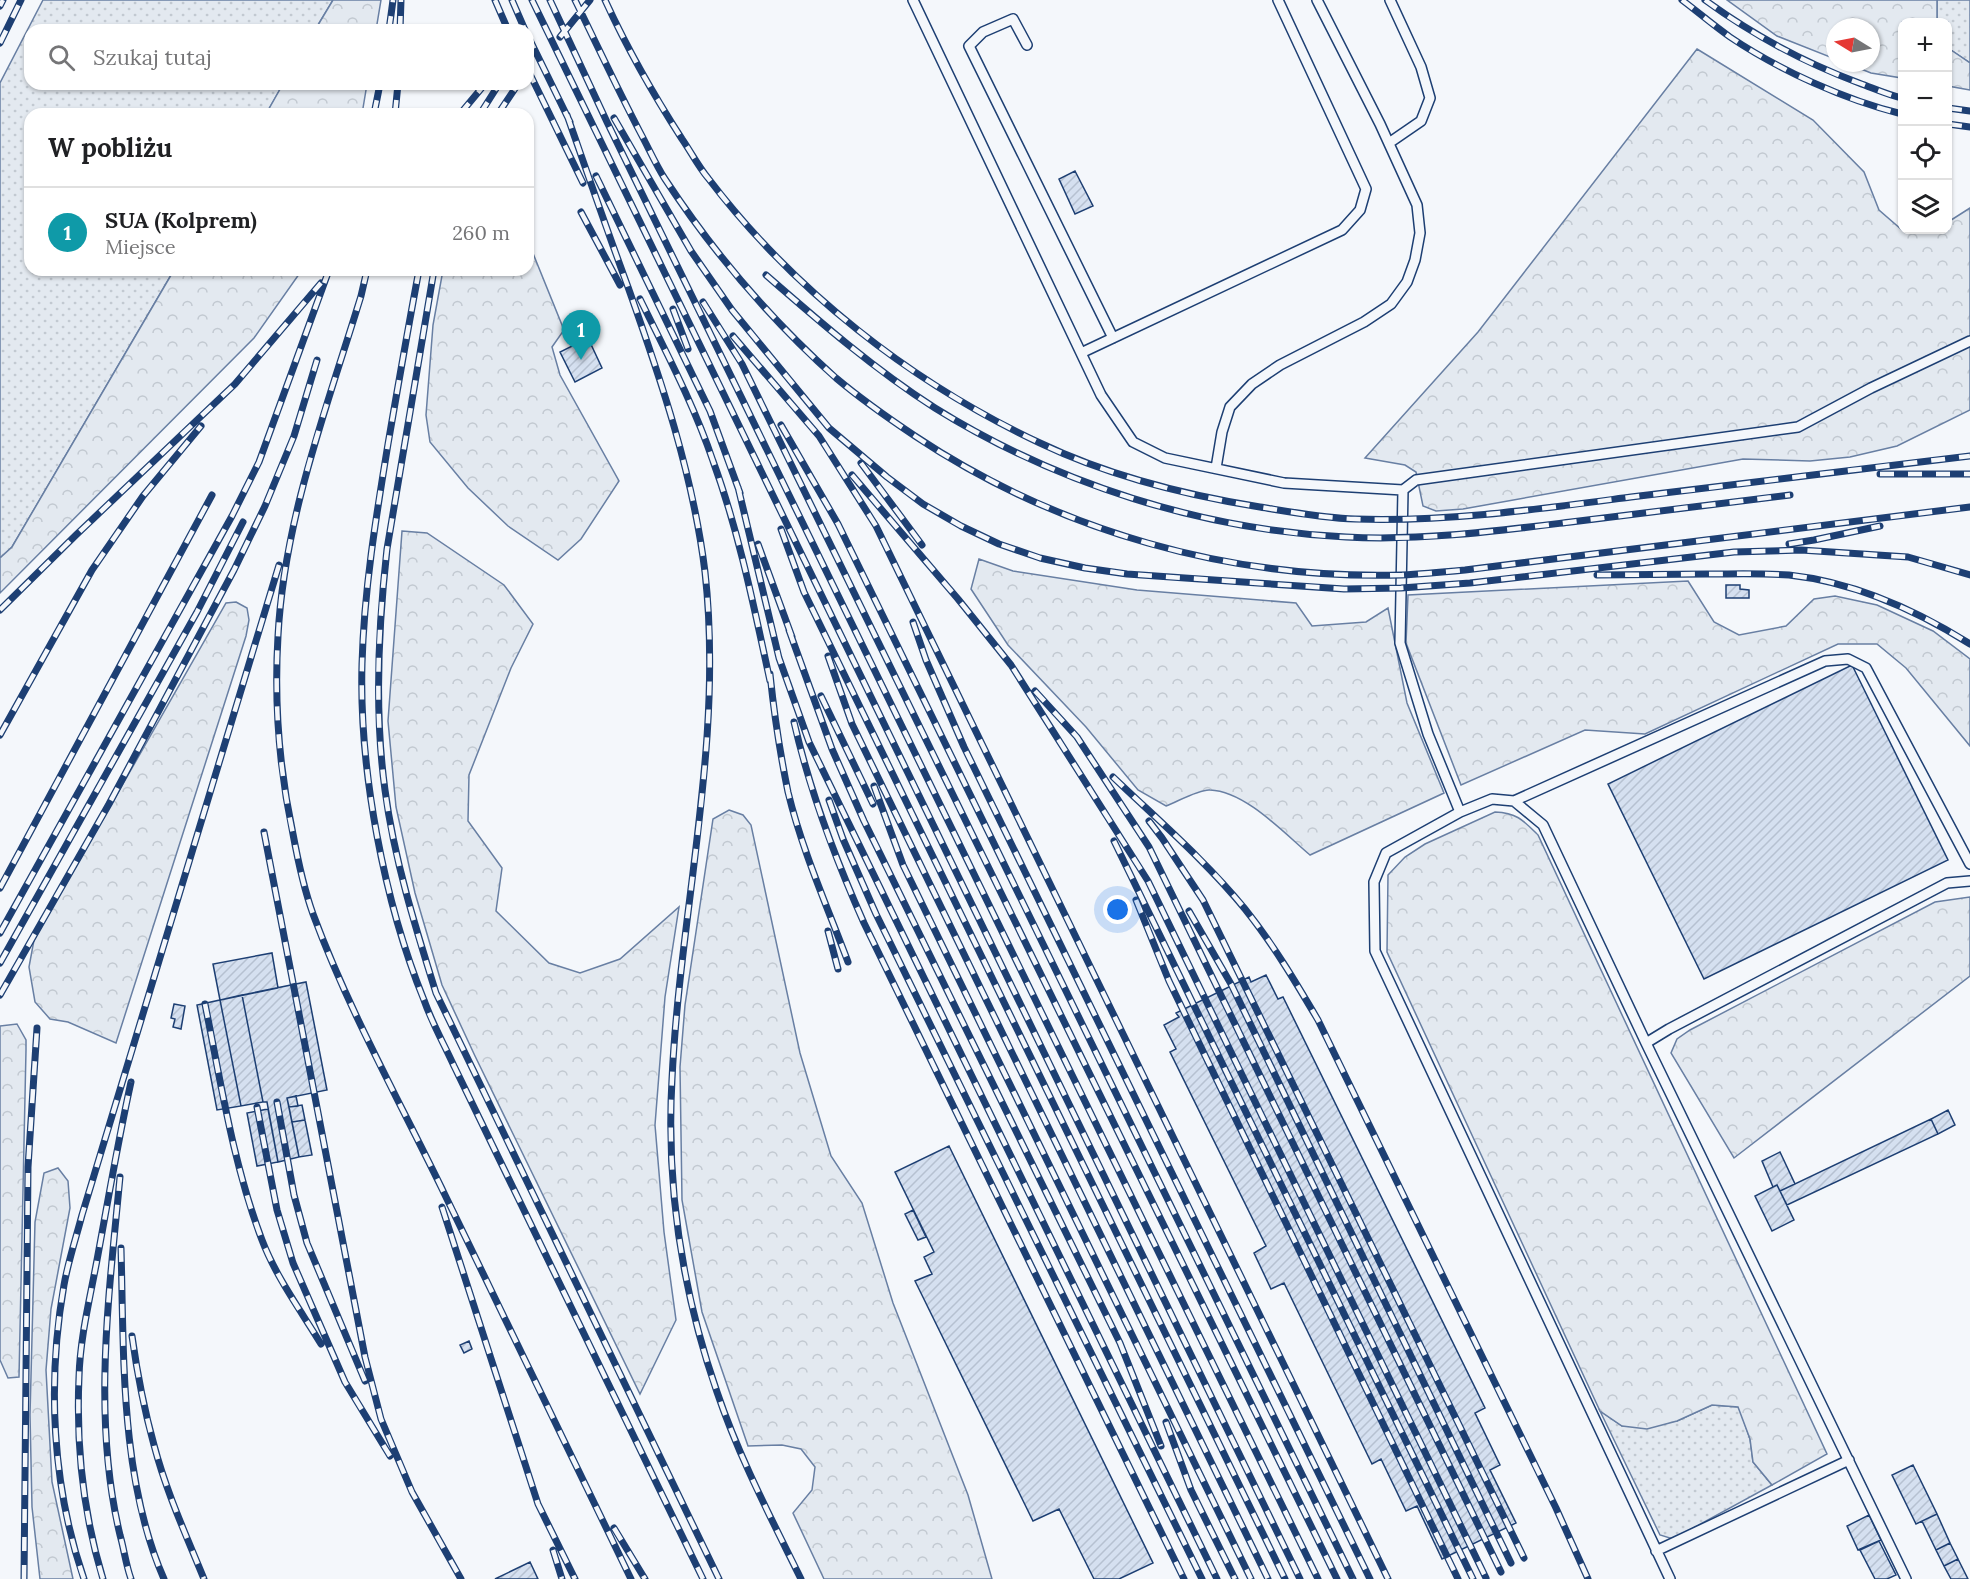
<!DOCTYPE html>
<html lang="pl">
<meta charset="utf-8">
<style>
:root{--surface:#fff;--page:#f2f2f2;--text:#202124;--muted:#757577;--line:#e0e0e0;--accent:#ea580c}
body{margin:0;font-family:Lora,serif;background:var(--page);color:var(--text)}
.controls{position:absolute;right:18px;top:18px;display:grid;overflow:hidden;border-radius:12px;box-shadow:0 2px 4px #0004}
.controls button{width:54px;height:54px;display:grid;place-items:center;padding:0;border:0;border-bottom:2px solid var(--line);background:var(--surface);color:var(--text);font:30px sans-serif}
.compass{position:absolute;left:1826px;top:18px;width:54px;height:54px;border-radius:50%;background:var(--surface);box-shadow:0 2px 4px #0004;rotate:280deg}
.you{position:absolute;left:1118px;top:910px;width:21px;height:21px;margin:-15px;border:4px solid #fff;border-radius:50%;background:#1a73e8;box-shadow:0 0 0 9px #1a73e833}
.badge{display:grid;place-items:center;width:39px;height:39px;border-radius:50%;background:var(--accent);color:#fff;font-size:20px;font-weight:700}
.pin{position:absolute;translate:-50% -50px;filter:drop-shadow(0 2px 3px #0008)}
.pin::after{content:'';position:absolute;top:32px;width:21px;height:18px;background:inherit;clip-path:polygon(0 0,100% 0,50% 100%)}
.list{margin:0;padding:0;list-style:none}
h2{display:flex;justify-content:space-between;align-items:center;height:78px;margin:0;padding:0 24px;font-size:26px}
h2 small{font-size:20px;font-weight:400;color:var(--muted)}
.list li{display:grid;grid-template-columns:39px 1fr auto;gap:18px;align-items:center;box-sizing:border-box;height:90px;padding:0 24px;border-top:2px solid var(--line)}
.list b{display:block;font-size:22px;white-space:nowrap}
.list p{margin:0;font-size:20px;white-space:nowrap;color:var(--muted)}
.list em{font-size:20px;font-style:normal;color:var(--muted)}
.icon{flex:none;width:33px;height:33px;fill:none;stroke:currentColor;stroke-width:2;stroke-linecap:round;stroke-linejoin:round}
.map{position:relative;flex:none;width:1970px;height:1579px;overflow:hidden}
.search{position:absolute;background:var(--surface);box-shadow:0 2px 4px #0004;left:24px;top:24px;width:510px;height:66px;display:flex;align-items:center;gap:15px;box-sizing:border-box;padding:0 21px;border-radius:18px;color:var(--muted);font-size:22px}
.panel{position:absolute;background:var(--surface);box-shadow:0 2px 4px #0004;left:24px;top:108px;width:510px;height:168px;border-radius:18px}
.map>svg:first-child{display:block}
.grass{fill:url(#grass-dots);stroke:#687fa3;stroke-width:1.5}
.forest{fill:url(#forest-crowns);stroke:#687fa3;stroke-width:1.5}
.building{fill:url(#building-hatch);stroke:#1d3f73;stroke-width:1.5}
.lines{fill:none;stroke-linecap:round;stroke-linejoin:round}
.lane-casing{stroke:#1d3f73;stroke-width:12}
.lane{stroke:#f4f7fb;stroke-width:9}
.rail-casing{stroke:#1d3f73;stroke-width:7}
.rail{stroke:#f4f7fb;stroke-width:4.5;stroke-dasharray:14;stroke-linecap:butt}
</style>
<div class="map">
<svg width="1970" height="1579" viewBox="0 0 1970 1579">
<defs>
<pattern id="grass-dots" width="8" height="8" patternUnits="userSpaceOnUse" patternTransform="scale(1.5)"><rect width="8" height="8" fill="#e3e9f0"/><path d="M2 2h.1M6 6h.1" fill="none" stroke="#c2c9d1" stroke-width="1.8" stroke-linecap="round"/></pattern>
<pattern id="forest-crowns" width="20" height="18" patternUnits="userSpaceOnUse" patternTransform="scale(1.5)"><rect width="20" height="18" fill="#e3e9f0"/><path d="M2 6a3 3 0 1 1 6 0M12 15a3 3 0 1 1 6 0" fill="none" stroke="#c2c9d1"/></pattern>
<pattern id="building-hatch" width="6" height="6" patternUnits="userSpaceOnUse" patternTransform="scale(1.5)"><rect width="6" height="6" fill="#d5e0f0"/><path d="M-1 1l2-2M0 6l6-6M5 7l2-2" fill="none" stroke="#b6c1d1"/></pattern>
</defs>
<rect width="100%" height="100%" fill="#f4f7fb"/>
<!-- grass -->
<path class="grass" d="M43,0h290l-18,30h-285v54h253l-17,30h-236v156h144l-162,277 -12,11v-475z
M1937,0h33v63l-22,-15v-26h-11z
M1712,1405l27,2 11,32 3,23 19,23 -99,54 -13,-4 -60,-124 22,15 55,-5z"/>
<!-- forest -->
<path class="forest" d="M333,0h48l-5,30h-61z
M1727,0h210v22h-35v56l-31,-5 -25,-10h25v-36h-36v32l-58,-23z
M1948,48l22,15v27l-22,-4z
M1697,49l116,71 51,52 15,38 23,20h46v-8l22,-14v202l-73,36 -47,11 -40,4 -67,-2 -280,50 -27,2 -13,-5 -7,-34 -11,-7 -40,-7 113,-126z
M283,84h84l-5,30h-96z
M528,241l36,89 -12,17 8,28 59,106 -38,58 -23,21 -50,-34 -40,-38 -38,-46 -4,-27 7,-90 10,-55h85z
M174,270h128l-48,68 -254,255v-35l12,-11z
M402,531l25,2 77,52 29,39 -22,44 -42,107 -1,46 34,47 -6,43 53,52 31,10 40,-14 59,-52 -14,90 -10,128 9,107 12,88 -36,74 -165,-338 -33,-71 -27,-92 -19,-86 -8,-86z
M979,559l34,12 124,19 159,13 16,23 54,-4 22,-14 19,95 37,90 -134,62c-26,-22 -65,-64 -100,-65 -11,-1 -33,12 -44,16l-28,-16 -52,-63 -78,-82 -37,-56z
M1688,581l26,41 25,13 47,-9 28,-27 21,-3 42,9 56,26 37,28v87l-64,-78 -29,-24h-39l-193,90 -60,-4 -124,55 -55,-142 2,-48z
M236,602l11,6 2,12 -3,16 -130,407 -48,-21 -18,-3 -15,-17 -6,-35 5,-27 192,-337z
M729,810l14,5 8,10 49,228 31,103 31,47 31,100 75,192 24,84h-168l-31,-66 19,-23 3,-23 -14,-18 -19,-4 -34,1 -46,-134 -20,-112 -2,-133 5,-62 28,-186z
M1495,812c22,1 28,8 43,23l289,619 -55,31 -19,-23 -3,-23 -12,-32 -26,-2 -35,16 -30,8 -25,-3 -22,-15 -213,-459 1,-77 17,-18 20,-13z
M1970,897v79l-236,182 -63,-105 6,-14 13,-9 245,-128z
M17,1024l9,16v10l-7,327 -11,1 -8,-18v-334z
M58,1168l10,13 2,27 -19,101 -5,61 6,112 21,97h-33l-8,-72 -2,-92 5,-193 9,-49z"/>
<!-- building -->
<path class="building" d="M1075,171l18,35 -18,8 -16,-35z
M588,338l14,30 -27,14 -15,-30z
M1726,585h14v4l9,1v8h-23z
M1852,665l96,195 -244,119 -96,-195z
M272,953l6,35 -58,12 -7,-36z
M1266,975l12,24 5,-2 202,411 -10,5 25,52 -10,5 26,53 -74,36 -25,-53 -11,5 -25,-52 -9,5 -88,-181 -13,6 -17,-36 12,-7 -96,-194 6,-3 -12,-24 15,-8 -3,-4 73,-36 2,5z
M306,982l21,108 -40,8 12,59 -21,5 -11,-60h-4l-21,-107z
M242,995l21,107 -22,4 -21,-106z
M220,1000l21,106 -24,4 -20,-105z
M174,1004l11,2 -4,23 -8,-2 2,-8 -4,-1z
M296,1096l2,10 -9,1 -2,-9z
M302,1105l3,15 -13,2 -3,-15z
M268,1109l10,53 -21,4 -10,-53z
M1948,1110l7,15 -17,9 -7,-15z
M1931,1119l7,15 -151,71 -7,-14z
M305,1120l7,35 -13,2 -7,-35z
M949,1146l204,417 -34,16h-25l-35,-70 -26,12 -118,-240 17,-7 -8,-17 10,-5 -39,-80z
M1780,1152l15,32 -15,7 -3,-6 -4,2 -11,-26z
M1777,1185l17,35 -22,11 -17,-35z
M913,1210l13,27 -8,3 -13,-26z
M469,1341l3,8 -8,4 -4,-8z
M1913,1465l24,49 -21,10 -24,-49z
M1937,1514l13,29 -14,7 -14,-29z
M1869,1515l12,25 -23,10 -11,-24z
M1879,1541l17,34 -9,4h-12l-15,-29z
M1950,1543l8,16 -14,7 -8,-16z
M1958,1559l10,20h-17l-7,-13z
M530,1562l8,17h-43z"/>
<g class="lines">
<!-- lane casing -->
<g class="lane-casing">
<path id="lane" d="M913,0l188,395 32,47 32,16 119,25 119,7
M1027,45l-14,-26 -30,13 -14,14 144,292
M1389,143l32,-22 9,-23 -9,-31 -31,-67
M1081,353l261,-123 18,-20 6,-21 -88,-189
M1216,468l6,-36 8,-25 22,-23 28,-19 84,-43 27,-18 16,-22 8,-22 5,-27 -3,-28 -37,-81 -63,-124
M1514,801l311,-140 23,-2 18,9 104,196
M1460,812l32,-13 22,2 29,24 103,218 260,536
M1646,1043l23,-14 278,-146 23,-2
M1656,1551l193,-91
M1670,1579l-295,-628 -1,-69 12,-29 74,-41 -32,-78 -28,-91 3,-153 13,-10 382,-53 73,-39 99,-47"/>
</g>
<!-- lane -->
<use href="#lane" class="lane"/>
<!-- rail casing -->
<g class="rail-casing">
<path id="rail" d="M495,0l13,30
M512,0l13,30
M532,0l768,1579
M550,0l57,122 711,1457
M575,0c22,45 43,90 66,134 8,15 15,31 24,45 48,73 106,141 171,199 25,21 52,40 79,58 143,95 315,144 487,139 21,-1 42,-3 63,-5l505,-63
M605,0c22,48 48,94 77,139 9,13 16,27 26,39 86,113 204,205 332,265 69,33 145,52 220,64 31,5 63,11 95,12 93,3 184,-10 276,-22 113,-13 226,-28 339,-41
M1682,0c16,12 31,25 48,37 49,33 115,63 172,77
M1705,0c48,35 98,62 154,83 14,5 29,12 43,15
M0,6l3,-6
M389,30l4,-30
M400,30l1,-30
M528,36l42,86
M560,37l30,-37
M0,43l21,-43
M528,70l55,113
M1948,108l22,3
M374,114l6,-30
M395,114l3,-30
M460,114l25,-30
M480,114l19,-30
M498,114l20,-30
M567,115c20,57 40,115 61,172 33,93 65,187 77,285 19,171 -25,337 -33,507 -6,106 10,212 45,313 22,65 54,126 84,187
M614,118l77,133 41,59 97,118 58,49 36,27 38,22 38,18 41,14 45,10 42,6 217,15 57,-1 69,-5 264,-31 67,-2 107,7 62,18
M1948,124l22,3
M596,176l114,235 30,82
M581,212l39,73
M367,270l-6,26c-34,111 -77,223 -83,340 -4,67 1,132 15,198 5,27 11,55 20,80 36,97 87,188 132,281 62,128 124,256 186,384
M419,270c-11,58 -21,116 -31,174 -12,73 -24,146 -26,220 -3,106 22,238 62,336 8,23 20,44 30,66l249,513
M434,270l-47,279c-9,80 -13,161 -2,241 9,69 30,136 51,203l283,586
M766,275c54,47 108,94 169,133 122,76 268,122 411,129 75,4 151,-6 225,-15 73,-9 146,-18 219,-27
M640,299c26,53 54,106 73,162 26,71 41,146 57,220
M703,302l39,62 595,1215
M673,309l15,40
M733,336l86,100 57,90 512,1053
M781,425l57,99 515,1055
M861,463l61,82
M1880,474h90
M852,475l106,124 53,66 137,216 338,697
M738,487l41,171 30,84 408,837
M781,529l23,63 481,987
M758,544l34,93
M1789,544l25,-4 66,-14
M1597,575c37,0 73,-1 110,-1 27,0 55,-1 82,1 64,7 127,35 181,69
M0,610l76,-75 159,-151 86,-101
M913,622l13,38 38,87 406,832
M789,630l43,119 32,72 256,522 41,103
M828,656l24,68 416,855
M770,674c4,39 10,79 18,118 14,58 39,114 60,170
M1035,691l42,46 72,110 352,725
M821,696l52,108
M794,722c16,70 41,136 70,201l320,656
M0,735l92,-165 51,-74 58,-70
M1113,777c45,43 93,84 132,132 28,35 50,72 73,111l238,488 32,71
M874,786l29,79 348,714
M829,800l14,39 33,75 326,665
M1149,821l13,17 41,62 321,658
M264,832l101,525 16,62 31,73 49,87
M1114,841l359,738
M0,888l212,-393
M1136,900l33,81 289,598
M1189,911l42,73 280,579
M828,931l10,38
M0,933l232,-417 27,-54 70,-192
M0,963l197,-351 46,-90
M0,995l109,-191 125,-234 31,-64 29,-70 23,-76
M205,1004c16,79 28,160 57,236 14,37 39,71 59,104
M277,1102l17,93 13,48 58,138
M257,1107l20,103 16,53 52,119 45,74
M120,1177c-11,118 -28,241 0,358 4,14 6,30 11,44
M442,1207l96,297 37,75
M121,1248c3,108 -1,231 43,331
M132,1336c5,36 12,73 22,109 12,46 32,90 50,134
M1166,1422l25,68 44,89
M614,1528l31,51
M553,1550l9,29
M24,1579l4,-412 9,-139
M84,1579c-32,-93 -37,-197 -20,-294 4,-23 12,-47 18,-70l197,-650
M103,1579c-20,-66 -27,-134 -24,-202 1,-39 11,-79 18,-117 11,-59 21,-119 34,-178"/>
</g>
<!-- rail -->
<use href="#rail" class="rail"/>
</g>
</svg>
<div class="controls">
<button>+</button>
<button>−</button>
<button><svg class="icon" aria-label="locate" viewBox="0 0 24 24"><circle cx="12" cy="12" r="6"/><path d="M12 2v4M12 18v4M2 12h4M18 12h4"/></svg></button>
<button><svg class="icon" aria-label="layers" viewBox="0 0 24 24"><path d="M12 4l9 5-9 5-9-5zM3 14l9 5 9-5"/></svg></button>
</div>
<svg class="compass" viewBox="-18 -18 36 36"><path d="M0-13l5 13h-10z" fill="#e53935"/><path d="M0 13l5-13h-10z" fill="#757577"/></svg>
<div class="you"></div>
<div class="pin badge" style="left:581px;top:360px;background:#0f9aa8">1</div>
<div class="search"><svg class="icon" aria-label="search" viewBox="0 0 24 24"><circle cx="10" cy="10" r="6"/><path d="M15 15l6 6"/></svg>Szukaj tutaj</div>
<section class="panel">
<h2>W pobliżu<small></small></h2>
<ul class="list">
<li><span class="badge" style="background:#0f9aa8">1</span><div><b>SUA (Kolprem)</b><p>Miejsce</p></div><em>260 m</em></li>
</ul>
</section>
</div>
